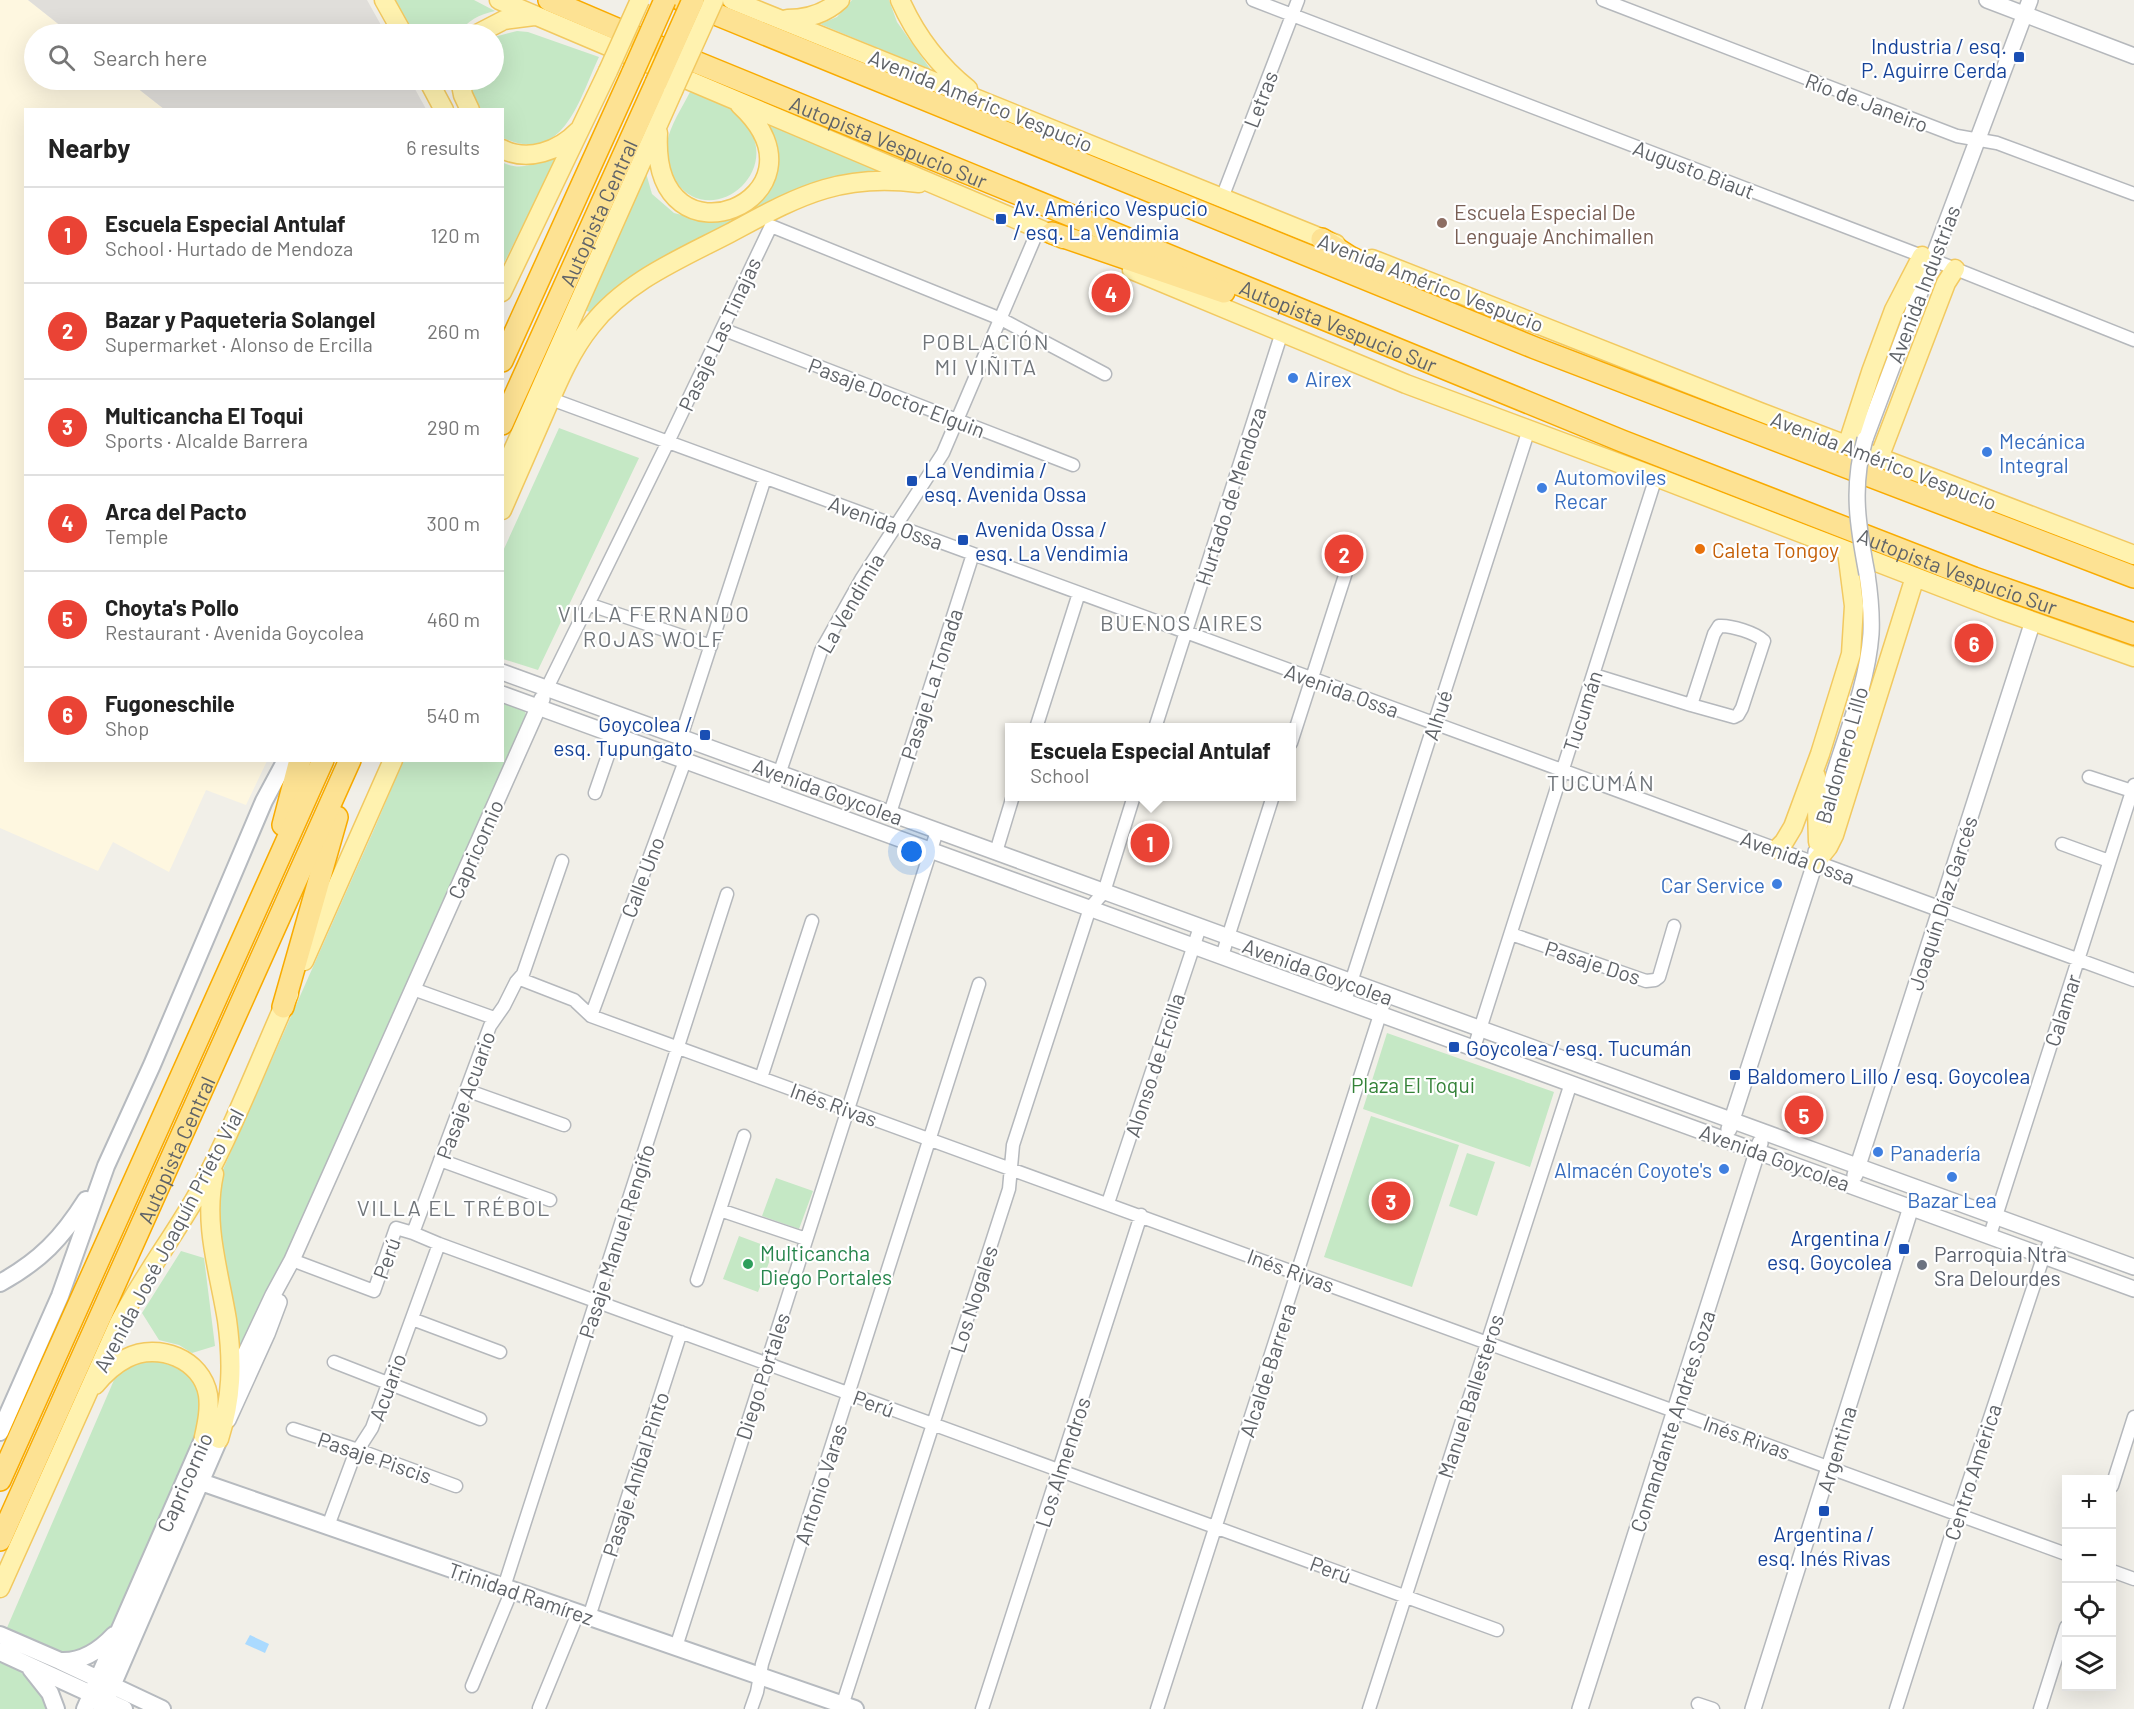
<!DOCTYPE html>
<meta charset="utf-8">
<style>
:root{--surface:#fff;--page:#f6f6f6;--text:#222;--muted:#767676;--line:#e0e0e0;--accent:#ea4335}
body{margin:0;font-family:Barlow,sans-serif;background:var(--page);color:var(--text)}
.controls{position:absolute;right:18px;bottom:18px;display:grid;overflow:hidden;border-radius:0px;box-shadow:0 6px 24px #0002}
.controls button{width:54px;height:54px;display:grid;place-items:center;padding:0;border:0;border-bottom:2px solid var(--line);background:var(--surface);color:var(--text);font:30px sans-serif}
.you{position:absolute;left:912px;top:852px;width:21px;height:21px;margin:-15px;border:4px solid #fff;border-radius:50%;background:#1a73e8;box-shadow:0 0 0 9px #1a73e833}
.badge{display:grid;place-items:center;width:39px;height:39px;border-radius:50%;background:var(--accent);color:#fff;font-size:20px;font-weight:700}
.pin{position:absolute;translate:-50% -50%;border:3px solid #fff;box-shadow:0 2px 6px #0006}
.popup{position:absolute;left:1005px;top:723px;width:291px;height:78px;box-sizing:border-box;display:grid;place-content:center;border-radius:0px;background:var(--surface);filter:drop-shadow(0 2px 4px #0005);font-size:20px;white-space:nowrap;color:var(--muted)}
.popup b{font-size:22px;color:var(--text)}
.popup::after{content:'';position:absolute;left:50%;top:100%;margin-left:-12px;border:12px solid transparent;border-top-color:var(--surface)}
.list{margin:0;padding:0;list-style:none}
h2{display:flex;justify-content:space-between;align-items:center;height:78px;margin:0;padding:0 24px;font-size:26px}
h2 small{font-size:20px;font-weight:400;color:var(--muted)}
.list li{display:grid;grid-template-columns:39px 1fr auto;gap:18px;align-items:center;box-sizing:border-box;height:96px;padding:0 24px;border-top:2px solid var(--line)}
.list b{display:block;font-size:22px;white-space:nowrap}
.list p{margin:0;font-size:20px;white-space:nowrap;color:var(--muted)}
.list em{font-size:20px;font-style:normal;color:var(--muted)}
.icon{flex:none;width:33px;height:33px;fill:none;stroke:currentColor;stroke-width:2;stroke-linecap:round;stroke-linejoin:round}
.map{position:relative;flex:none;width:2134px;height:1709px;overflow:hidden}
.search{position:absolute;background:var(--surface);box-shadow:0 6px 24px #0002;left:24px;top:24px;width:480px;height:66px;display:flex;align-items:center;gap:15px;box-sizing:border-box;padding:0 21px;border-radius:33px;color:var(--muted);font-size:22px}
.panel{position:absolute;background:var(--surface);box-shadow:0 6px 24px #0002;left:24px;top:108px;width:480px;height:654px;border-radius:0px}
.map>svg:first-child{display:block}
.commercial{fill:#fef7e0}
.industrial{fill:#e0deda}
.green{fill:#c5e8c5}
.water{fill:#aadaff}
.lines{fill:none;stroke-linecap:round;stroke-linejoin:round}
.minor-casing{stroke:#b5b8bc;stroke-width:15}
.tertiary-casing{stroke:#b5b8bc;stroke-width:18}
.secondary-casing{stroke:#b6babf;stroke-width:20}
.primary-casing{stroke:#f2c960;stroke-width:21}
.motorway-casing{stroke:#f9ab00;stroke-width:24}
.minor{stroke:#fff;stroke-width:12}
.tertiary{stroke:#fff;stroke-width:15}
.secondary{stroke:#fff;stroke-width:16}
.primary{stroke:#fff2af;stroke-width:18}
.motorway{stroke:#fde293;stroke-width:21}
.tertiary-bridge-casing{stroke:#b5b8bc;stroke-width:18;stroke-linecap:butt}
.primary-bridge-casing{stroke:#f2c960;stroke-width:21;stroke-linecap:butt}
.motorway-bridge-casing{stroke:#f9ab00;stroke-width:24;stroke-linecap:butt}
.tertiary-bridge{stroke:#fff;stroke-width:15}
.primary-bridge{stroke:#fff2af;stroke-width:18}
.motorway-bridge{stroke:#fde293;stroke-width:21}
.transit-dot{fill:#1a4fb4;stroke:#fff;stroke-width:2}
.education-dot{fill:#8d6e63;stroke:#fff;stroke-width:2}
.shop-dot{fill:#3f7fe0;stroke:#fff;stroke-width:2}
.food-dot{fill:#e8710a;stroke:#fff;stroke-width:2}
.leisure-dot{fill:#2e9e5b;stroke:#fff;stroke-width:2}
.worship-dot{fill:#6b7280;stroke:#fff;stroke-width:2}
.labels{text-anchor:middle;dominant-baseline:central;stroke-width:4.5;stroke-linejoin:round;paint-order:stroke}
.transit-label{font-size:21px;fill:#164399;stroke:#fff;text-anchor:start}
.street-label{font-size:21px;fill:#5f6368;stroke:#fff}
.education-label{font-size:21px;fill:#785e54;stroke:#fff;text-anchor:start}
.shop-label{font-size:21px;fill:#366cbe;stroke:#fff;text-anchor:start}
.food-label{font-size:21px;fill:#c56008;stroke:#fff;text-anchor:start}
.park-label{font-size:21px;fill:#348238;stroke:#fff}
.leisure-label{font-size:21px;fill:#27864d;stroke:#fff;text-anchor:start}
.worship-label{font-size:21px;fill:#5b616d;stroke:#fff;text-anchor:start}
.neighbourhood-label{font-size:22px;letter-spacing:1.5px;fill:#70757a;stroke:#fff}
</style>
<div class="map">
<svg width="2134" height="1709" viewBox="0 0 2134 1709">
<rect width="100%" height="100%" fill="#f1efe8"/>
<!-- commercial -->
<path class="commercial" d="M0,0h28l43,34h-37v46h93l37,29 -138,1v650l241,1 -21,44 -40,-15 -37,82 -56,-30 -15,29 -98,-43z"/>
<!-- industrial -->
<path class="industrial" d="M28,0h339l19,34h-315z
M127,80h283l16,29h-262z"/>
<!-- green -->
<path class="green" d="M393,0h81l21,11c-16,4 -28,9 -36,23h-47z
M852,0h37l8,22 34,48 -111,-46 17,-7z
M517,31l11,1 71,25c-20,42 -35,109 -96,81l-1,-28 -21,-1 -7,-11 -4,-17v-1h24v-43z
M690,92c15,6 34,10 46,21 58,51 -22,121 -60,69 -7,-10 -11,-27 -9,-39 3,-18 15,-35 23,-51z
M764,122l119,49 -44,6 -244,137 -16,-6 65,-142 8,28 22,19 28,7 37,-4 26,-19 10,-27 2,-22z
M560,151l-57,114 -1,-103c20,11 41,-1 58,-11z
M559,428l80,30 -101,212 -35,-11v-108z
M503,701l22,8 1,10 -82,182 -38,90 -169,370 -22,-143 2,-35 159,-358 27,-64 99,-1z
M1387,1033l167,59 -24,75 -167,-58z
M1371,1116l88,29 -47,142 -88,-30z
M1467,1153l28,9 -18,54 -28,-10z
M776,1178l37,13 -14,38 -37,-13z
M739,1236l35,13 -16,43 -35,-13z
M181,1251l23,7 11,88 -23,7 -13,-8 -20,-5 -17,-27z
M155,1358l33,12 20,41 -93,215 -13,16 -33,13 -63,-25 108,-250 14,-16z
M0,1661c30,14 34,20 50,48h-50z"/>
<!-- water -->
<path class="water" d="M250,1635l19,9 -4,9 -20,-9z"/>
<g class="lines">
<!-- minor casing -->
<g class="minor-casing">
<path id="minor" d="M1253,0l669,256
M1603,0l354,136 40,7 137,51
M1222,198l76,-198
M1933,260l201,80
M722,329l351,136
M551,399l1264,464
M588,604l123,42
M1719,626c12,-1 37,7 45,15l-22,67 -4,7 -4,2 -43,-12 23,-71z
M1594,675l97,30
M547,688l121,-246 103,-216 230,93 104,55
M1036,728l43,-135
M1155,728l127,-396
M1291,743l58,-180
M2089,777l43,14
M773,792l48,-141 41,-73 81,-125 96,-225
M595,793l20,-58
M890,813l83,-259
M2062,844l47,17
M996,852l17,-56
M1940,909l194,71
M1511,934l135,47 9,-1 4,-3 15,-51
M1222,956l51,-160
M520,979l54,21 17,16 1475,538
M413,989l81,29
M1345,1001l184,-572
M591,1016l94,-255 -4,-24 84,-259
M1474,1048l182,-571
M761,1078l51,-157
M466,1090l98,35
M440,1160l110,40
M1108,1203l92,-276
M720,1210l86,29
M413,1233l77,-207 14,-20 12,-24 7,-8 39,-113
M1990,1235l144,-450
M292,1260l82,31 22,-63 17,5 26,11 1058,386
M697,1280l47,-144
M412,1319l88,33
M334,1362l146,57
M293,1429l65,21 98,36
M2112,1486l22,-69
M328,1526l26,-70 18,-28 67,-184
M2112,1571l22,8
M504,1587l223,-693
M589,1617l92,-285
M676,1647l261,-816
M472,1686l40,-96
M1698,1704l15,5
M539,1708l39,-95
M751,1709l6,-17 5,-28 217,-680
M841,1709l168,-520 4,-44 77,-237 14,-16 30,-96
M982,1709l159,-494
M1157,1709l229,-713
M1369,1709l202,-626
M1896,1709l62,-195 86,-259 8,-18
M2040,1709l26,-82"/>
</g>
<!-- tertiary casing -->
<g class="tertiary-casing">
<path id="tertiary" d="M1987,0l147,56
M1865,439l165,-439
M502,672l1632,595
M502,694l1632,595
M1821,822c13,-63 45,-123 50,-188 1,-20 -1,-40 -4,-60
M1815,863l125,46
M1729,1129l86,-266 1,-11
M1855,1175l178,-554
M231,1384l42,-89 19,-35 250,-561
M228,1420l39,-86 12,-32
M1580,1709l180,-566
M1753,1709l158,-502"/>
</g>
<!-- secondary casing -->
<g class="secondary-casing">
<path id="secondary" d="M0,1283c40,-22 62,-45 86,-83
M0,1432l60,-136 46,-130 46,-101 112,-264 22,-41
M185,1480l16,2 654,227
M0,1635l60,26 102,48
M0,1652l124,57
M61,1661c21,1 39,-11 53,-26
M31,1669l19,24 6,16
M85,1709l119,-272
M102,1709l117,-270"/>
</g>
<!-- primary casing -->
<g class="primary-casing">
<path id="primary" d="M384,0l19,34
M499,0l564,239
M732,0l604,244
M900,0c16,36 38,65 68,89
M787,19c21,0 38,-5 53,-19
M477,34l27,-14 30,-4
M428,80l16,30
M460,80l3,15 7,15
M658,133c-8,145 182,65 82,-28
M502,149c26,13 57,2 76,-18
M1372,259l388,153 374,143
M1132,270l274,114 250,93 345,133 133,47
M502,292l106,-221
M1847,446l24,-74 23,-62 28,-54
M1879,458l67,-175 9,-14
M502,475l171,-384
M502,510c14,-32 28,-64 42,-96 13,-30 26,-62 47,-88 35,-45 89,-67 139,-93 30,-16 61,-34 95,-44 30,-9 63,-10 94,-6
M1816,776l2,66
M1777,849l7,-7 9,-15 27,-73 31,-100 3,-48 -7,-55
M1815,863l13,-16 6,-12 81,-258
M304,961l89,-201
M214,1174c-11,50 5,97 13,146 6,43 5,78 -8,119
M95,1385c9,-11 20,-21 32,-27 31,-16 75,1 81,37 2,14 -1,28 -4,42
M0,1588l119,-265c24,-47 56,-88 81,-133 34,-63 60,-131 89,-196"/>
</g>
<!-- motorway casing -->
<g class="motorway-casing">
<g id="motorway">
<path id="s1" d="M549,0l110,47 963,394 352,137 160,56"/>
<path d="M681,0l854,348 599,229"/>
<path d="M1052,233l172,59"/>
<path d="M1322,239l28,18 37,18"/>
<path d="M502,361l131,-289"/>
<path id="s2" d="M502,424l154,-341"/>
<path d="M283,825l17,-65"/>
<path d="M283,1007l54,-190"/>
<path d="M0,1480l323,-720"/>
<path id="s3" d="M0,1540l350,-780"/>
</g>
</g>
<!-- minor -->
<use href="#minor" class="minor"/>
<!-- tertiary -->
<use href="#tertiary" class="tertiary"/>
<!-- secondary -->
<use href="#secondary" class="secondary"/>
<!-- primary -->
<use href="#primary" class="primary"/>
<!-- motorway -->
<use href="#motorway" class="motorway"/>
<!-- tertiary-bridge casing -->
<g class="tertiary-bridge-casing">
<path id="tertiary-bridge" d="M1865,439c-14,48 -7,88 2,135"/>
</g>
<!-- primary-bridge casing -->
<g class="primary-bridge-casing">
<path id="primary-bridge" d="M608,71l32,-71
M673,91l41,-91"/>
</g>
<!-- motorway-bridge casing -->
<g class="motorway-bridge-casing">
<path id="motorway-bridge" d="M633,72l32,-72
M656,83l37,-83"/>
</g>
<!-- tertiary-bridge -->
<use href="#tertiary-bridge" class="tertiary-bridge"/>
<!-- primary-bridge -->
<use href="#primary-bridge" class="primary-bridge"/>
<!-- motorway-bridge -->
<use href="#motorway-bridge" class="motorway-bridge"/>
</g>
<!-- markers -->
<g class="transit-dot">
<rect x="2013" y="51" width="12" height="12" rx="3"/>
<rect x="995" y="213" width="12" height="12" rx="3"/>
<rect x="906" y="475" width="12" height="12" rx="3"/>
<rect x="957" y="534" width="12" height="12" rx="3"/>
<rect x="699" y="729" width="12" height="12" rx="3"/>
<rect x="1448" y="1041" width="12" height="12" rx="3"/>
<rect x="1729" y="1069" width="12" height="12" rx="3"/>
<rect x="1898" y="1243" width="12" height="12" rx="3"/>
<rect x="1818" y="1505" width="12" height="12" rx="3"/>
</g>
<circle class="education-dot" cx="1442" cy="223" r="6"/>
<g class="shop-dot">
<circle cx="1293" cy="378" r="6"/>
<circle cx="1987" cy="452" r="6"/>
<circle cx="1542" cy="488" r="6"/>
<circle cx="1777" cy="884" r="6"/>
<circle cx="1878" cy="1152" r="6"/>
<circle cx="1724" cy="1169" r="6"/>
<circle cx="1952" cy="1177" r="6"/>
</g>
<circle class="food-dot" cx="1700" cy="549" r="6"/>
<circle class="leisure-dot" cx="748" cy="1264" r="6"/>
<circle class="worship-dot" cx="1922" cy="1265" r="6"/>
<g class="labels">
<!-- transit labels -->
<g class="transit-label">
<text x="2007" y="45" text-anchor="end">Industria / esq.<tspan x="2007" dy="24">P. Aguirre Cerda</tspan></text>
<text x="1013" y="207">Av. Américo Vespucio<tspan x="1013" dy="24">/ esq. La Vendimia</tspan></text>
<text x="924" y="469">La Vendimia /<tspan x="924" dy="24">esq. Avenida Ossa</tspan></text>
<text x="975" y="528">Avenida Ossa /<tspan x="975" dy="24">esq. La Vendimia</tspan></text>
<text x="693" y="723" text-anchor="end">Goycolea /<tspan x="693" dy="24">esq. Tupungato</tspan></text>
<text x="1466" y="1047">Goycolea / esq. Tucumán</text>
<text x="1747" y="1075">Baldomero Lillo / esq. Goycolea</text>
<text x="1892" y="1237" text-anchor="end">Argentina /<tspan x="1892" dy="24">esq. Goycolea</tspan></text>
<text x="1824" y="1533" text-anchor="middle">Argentina /<tspan x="1824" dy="24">esq. Inés Rivas</tspan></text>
</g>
<!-- street labels -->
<g class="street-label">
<text transform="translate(1260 99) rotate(-69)">Letras</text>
<text transform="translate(981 100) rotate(22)">Avenida Américo Vespucio</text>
<text transform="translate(1867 102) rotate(21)">Río de Janeiro</text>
<text stroke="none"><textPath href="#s1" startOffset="368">Autopista Vespucio Sur</textPath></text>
<text transform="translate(1694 169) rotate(21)">Augusto Biaut</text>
<text stroke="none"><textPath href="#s2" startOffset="232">Autopista Central</textPath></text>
<text transform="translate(1431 282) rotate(21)">Avenida Américo Vespucio</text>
<text transform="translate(1923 284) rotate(-69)">Avenida Industrias</text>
<text stroke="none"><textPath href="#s1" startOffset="854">Autopista Vespucio Sur</textPath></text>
<text transform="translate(719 334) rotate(-65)">Pasaje Las Tinajas</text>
<text transform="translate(897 397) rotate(21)">Pasaje Doctor Elguin</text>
<text transform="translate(1884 460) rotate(21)">Avenida Américo Vespucio</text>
<text transform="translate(1230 496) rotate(-72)">Hurtado de Mendoza</text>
<text transform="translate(886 522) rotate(20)">Avenida Ossa</text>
<text stroke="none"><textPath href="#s1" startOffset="1520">Autopista Vespucio Sur</textPath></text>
<text transform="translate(850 603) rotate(-60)">La Vendimia</text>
<text transform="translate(931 684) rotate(-72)">Pasaje La Tonada</text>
<text transform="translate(1342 690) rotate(20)">Avenida Ossa</text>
<text transform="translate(1582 711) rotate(-72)">Tucumán</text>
<text transform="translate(1437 715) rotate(-72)">Alhué</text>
<text transform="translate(1841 755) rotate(-74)">Baldomero Lillo</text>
<text transform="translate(828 791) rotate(20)">Avenida Goycolea</text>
<text transform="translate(475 849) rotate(-66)">Capricornio</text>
<text transform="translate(1798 857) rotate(20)">Avenida Ossa</text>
<text transform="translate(642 877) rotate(-69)">Calle Uno</text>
<text transform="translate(1942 903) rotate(-72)">Joaquín Díaz Garcés</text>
<text transform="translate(1593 962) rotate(18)">Pasaje Dos</text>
<text transform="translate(1318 971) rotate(20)">Avenida Goycolea</text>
<text transform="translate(2062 1010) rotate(-72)">Calamar</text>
<text transform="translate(1154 1065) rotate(-72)">Alonso de Ercilla</text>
<text transform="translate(465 1095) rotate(-70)">Pasaje Acuario</text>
<text transform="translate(834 1104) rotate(20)">Inés Rivas</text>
<text stroke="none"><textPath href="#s3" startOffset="428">Autopista Central</textPath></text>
<text transform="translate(1775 1157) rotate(20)">Avenida Goycolea</text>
<text transform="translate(168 1240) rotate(-62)">Avenida José Joaquín Prieto Vial</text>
<text transform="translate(616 1241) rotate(-72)">Pasaje Manuel Rengifo</text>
<text transform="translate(386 1258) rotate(-70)">Perú</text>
<text transform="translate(1291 1270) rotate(20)">Inés Rivas</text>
<text transform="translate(973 1299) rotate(-72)">Los Nogales</text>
<text transform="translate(1267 1370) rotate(-72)">Alcalde Barrera</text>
<text transform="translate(762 1376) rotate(-72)">Diego Portales</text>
<text transform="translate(387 1387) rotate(-70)">Acuario</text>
<text transform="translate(1470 1396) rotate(-72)">Manuel Ballesteros</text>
<text transform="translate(874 1403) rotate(20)">Perú</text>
<text transform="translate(1672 1421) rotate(-72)">Comandante Andrés Soza</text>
<text transform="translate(1747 1437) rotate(20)">Inés Rivas</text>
<text transform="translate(1836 1449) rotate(-73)">Argentina</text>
<text transform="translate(375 1457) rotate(19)">Pasaje Piscis</text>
<text transform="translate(1062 1462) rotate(-72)">Los Almendros</text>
<text transform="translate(1972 1472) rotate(-72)">Centro América</text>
<text transform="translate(635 1474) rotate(-72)">Pasaje Aníbal Pinto</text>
<text transform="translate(184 1482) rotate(-66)">Capricornio</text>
<text transform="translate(820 1484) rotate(-72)">Antonio Varas</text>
<text transform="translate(1331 1569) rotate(20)">Perú</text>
<text transform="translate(521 1593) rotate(19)">Trinidad Ramírez</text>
</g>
<!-- education labels -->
<g class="education-label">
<text x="1454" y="211">Escuela Especial De<tspan x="1454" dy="24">Lenguaje Anchimallen</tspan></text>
</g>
<!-- shop labels -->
<g class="shop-label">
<text x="1305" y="378">Airex</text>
<text x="1999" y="440">Mecánica<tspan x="1999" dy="24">Integral</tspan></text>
<text x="1554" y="476">Automoviles<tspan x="1554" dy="24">Recar</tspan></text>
<text x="1765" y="884" text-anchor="end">Car Service</text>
<text x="1890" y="1152">Panadería</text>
<text x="1712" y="1169" text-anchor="end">Almacén Coyote's</text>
<text x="1952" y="1199" text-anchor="middle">Bazar Lea</text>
</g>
<!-- food labels -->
<g class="food-label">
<text x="1712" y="549">Caleta Tongoy</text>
</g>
<!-- park labels -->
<g class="park-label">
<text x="1413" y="1084">Plaza El Toqui</text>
</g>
<!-- leisure labels -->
<g class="leisure-label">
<text x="760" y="1252">Multicancha<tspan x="760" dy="24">Diego Portales</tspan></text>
</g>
<!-- worship labels -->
<g class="worship-label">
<text x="1934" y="1253">Parroquia Ntra<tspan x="1934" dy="24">Sra Delourdes</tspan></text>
</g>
<!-- neighbourhood labels -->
<g class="neighbourhood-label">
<text x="986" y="341">POBLACIÓN<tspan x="986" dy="25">MI VIÑITA</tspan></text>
<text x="654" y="613">VILLA FERNANDO<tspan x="654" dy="25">ROJAS WOLF</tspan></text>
<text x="1182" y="622">BUENOS AIRES</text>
<text x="1601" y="782">TUCUMÁN</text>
<text x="454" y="1207">VILLA EL TRÉBOL</text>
</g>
</g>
</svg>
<div class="controls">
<button>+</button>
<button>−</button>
<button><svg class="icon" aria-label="locate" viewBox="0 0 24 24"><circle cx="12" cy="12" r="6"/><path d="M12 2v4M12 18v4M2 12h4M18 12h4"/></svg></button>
<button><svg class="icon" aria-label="layers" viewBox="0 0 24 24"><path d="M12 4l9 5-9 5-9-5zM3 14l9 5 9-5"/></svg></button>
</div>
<div class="you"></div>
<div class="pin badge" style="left:1150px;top:843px">1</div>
<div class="popup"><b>Escuela Especial Antulaf</b>School</div>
<div class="pin badge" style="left:1344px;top:554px">2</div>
<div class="pin badge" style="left:1391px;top:1201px">3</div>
<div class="pin badge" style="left:1111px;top:293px">4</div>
<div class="pin badge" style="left:1804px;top:1115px">5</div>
<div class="pin badge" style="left:1974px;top:643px">6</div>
<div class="search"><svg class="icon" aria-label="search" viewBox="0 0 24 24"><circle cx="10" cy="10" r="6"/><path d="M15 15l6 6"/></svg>Search here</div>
<section class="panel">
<h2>Nearby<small>6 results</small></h2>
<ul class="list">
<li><span class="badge">1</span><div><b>Escuela Especial Antulaf</b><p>School · Hurtado de Mendoza</p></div><em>120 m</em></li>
<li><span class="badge">2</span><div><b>Bazar y Paqueteria Solangel</b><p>Supermarket · Alonso de Ercilla</p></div><em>260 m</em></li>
<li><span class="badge">3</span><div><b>Multicancha El Toqui</b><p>Sports · Alcalde Barrera</p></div><em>290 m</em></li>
<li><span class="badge">4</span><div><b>Arca del Pacto</b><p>Temple</p></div><em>300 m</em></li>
<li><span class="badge">5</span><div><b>Choyta's Pollo</b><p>Restaurant · Avenida Goycolea</p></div><em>460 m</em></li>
<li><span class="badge">6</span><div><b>Fugoneschile</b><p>Shop</p></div><em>540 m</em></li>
</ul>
</section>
</div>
